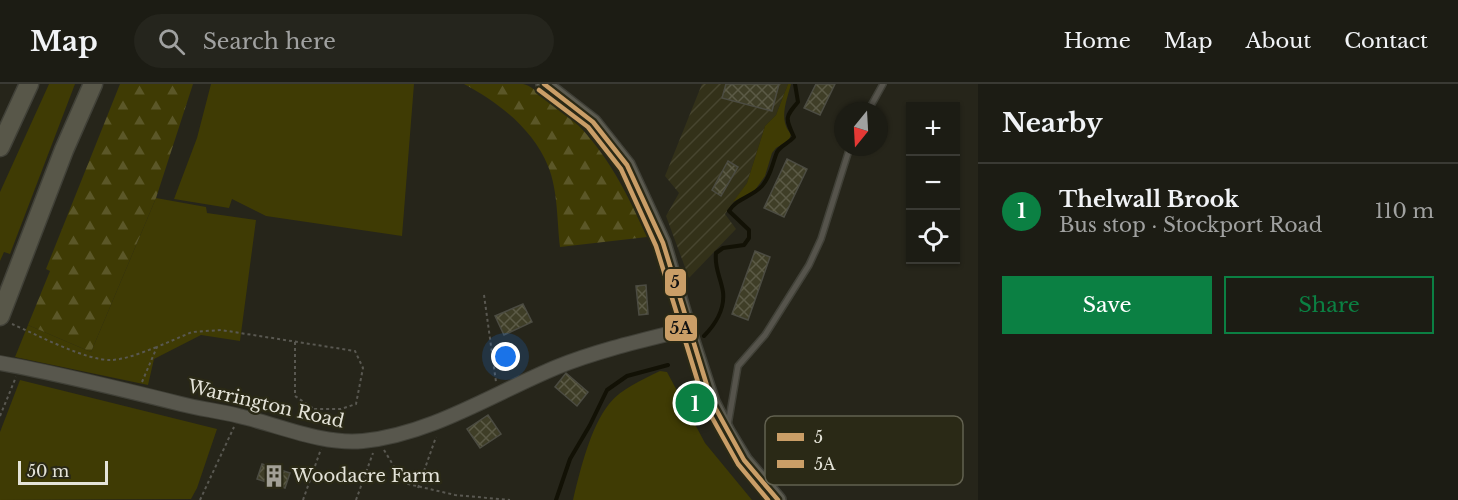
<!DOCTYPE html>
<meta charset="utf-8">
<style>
:root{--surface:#1c1c14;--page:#25251d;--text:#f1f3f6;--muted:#a0a1a0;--line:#3a3a34;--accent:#0b8043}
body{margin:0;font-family:"Libre Baskerville",serif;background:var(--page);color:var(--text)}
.controls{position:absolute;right:18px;top:18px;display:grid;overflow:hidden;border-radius:0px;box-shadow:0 2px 4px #0004}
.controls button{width:54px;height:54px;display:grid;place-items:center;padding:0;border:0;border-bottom:2px solid var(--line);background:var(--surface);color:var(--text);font:30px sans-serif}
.compass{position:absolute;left:834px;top:18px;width:54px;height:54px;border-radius:50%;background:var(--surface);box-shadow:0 2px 4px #0004;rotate:198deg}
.scale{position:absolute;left:18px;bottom:15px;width:90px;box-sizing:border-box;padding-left:6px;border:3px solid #e4e3d8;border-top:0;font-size:16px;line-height:21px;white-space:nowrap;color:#e4e3d8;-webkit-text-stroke:4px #2a2916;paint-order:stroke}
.you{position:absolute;left:506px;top:273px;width:21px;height:21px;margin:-15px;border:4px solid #fff;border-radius:50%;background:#1a73e8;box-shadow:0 0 0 9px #1a73e833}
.badge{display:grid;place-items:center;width:39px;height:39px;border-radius:50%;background:var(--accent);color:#fff;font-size:20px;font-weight:700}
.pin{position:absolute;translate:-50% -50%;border:3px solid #fff;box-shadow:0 2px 6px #0006}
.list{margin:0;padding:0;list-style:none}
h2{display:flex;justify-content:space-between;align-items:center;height:78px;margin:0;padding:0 24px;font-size:26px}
h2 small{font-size:20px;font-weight:400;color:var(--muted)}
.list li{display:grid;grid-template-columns:39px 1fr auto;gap:18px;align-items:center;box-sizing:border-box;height:96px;padding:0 24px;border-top:2px solid var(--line)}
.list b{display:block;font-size:22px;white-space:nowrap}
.list p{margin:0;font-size:20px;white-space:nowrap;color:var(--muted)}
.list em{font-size:20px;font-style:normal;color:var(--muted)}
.actions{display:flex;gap:12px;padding:18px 24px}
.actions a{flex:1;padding:14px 0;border:2px solid var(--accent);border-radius:0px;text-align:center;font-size:21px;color:var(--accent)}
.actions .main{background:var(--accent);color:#fff}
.icon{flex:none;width:33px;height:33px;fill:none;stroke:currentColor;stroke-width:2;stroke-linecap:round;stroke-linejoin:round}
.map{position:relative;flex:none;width:978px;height:416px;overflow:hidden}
header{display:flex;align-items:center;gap:36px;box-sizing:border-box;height:84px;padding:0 30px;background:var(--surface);border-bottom:2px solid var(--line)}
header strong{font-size:28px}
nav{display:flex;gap:33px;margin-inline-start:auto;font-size:21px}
.search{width:420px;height:54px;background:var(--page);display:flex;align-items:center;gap:15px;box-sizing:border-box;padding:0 21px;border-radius:33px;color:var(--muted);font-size:22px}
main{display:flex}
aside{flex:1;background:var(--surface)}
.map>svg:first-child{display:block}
.industrial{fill:url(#industrial-furrows)}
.grass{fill:#3f3b04}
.forest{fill:url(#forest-firs)}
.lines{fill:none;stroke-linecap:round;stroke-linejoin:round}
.stream{stroke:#121105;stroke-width:4}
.building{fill:url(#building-cross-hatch);stroke:#4c4c42;stroke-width:1.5}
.lane-casing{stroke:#414138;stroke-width:8}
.secondary-casing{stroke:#414138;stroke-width:16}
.primary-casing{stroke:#414138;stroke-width:18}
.highway-casing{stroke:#414138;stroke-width:21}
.path{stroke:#595851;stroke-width:2;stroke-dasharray:3 3;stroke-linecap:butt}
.lane{stroke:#56544c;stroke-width:5}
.secondary{stroke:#58574d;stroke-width:14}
.primary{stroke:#5b5a4f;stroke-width:15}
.highway{stroke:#585749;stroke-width:18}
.bus-1-casing{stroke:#2a2916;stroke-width:9}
.bus-2-casing{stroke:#2a2916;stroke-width:9}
.bus-1{stroke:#ca9e67;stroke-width:4.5}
.bus-2{stroke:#ca9e67;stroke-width:4.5}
.labels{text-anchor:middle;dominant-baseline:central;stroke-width:5;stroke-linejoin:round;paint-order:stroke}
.street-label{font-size:18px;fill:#e4e3d8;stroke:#2a2916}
.poi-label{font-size:18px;fill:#e4e3d8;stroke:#2a2916;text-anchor:start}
.key{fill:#2a2916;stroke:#626150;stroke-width:1.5}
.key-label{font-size:16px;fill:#e4e3d8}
.line-badge{stroke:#2a2916;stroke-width:2}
.pale-badge-label{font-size:16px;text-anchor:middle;font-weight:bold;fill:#111}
</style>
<header>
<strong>Map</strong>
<div class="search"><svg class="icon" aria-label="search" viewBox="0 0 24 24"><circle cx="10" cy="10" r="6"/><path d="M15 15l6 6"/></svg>Search here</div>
<nav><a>Home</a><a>Map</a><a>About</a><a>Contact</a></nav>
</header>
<main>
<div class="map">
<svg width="978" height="416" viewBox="0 0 978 416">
<defs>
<pattern id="industrial-furrows" width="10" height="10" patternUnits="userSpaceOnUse" patternTransform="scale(1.5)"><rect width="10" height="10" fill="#333119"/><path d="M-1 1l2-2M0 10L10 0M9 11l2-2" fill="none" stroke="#47452f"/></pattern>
<pattern id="forest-firs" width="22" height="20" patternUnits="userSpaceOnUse" patternTransform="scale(1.5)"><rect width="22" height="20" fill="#3f3b04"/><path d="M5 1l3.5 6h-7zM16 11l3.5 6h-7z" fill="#5b5728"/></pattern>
<pattern id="building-cross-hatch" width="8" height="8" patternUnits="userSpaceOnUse" patternTransform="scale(1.5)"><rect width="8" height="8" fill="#3f3e27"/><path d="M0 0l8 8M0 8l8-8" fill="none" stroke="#5b5a46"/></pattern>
</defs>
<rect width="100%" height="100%" fill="#26251a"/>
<!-- industrial -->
<path class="industrial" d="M702,0h86l-12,31 -11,11 -18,57 -22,31 11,15 -47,49 -23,-62 13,-23 -14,-17z"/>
<!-- grass -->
<path class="grass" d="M49,0h26l-65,170 -6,-2 -4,9v-69z
M211,0h203l-12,152 -136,-20 -34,-17 -3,9 -55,-9 23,-61z
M788,0h3c-4,16 -13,36 0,50l-2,6 -13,8 -4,5 -7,23 -10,14 -22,12 14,-19 18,-57 11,-11z
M156,114l50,9 1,6 49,7 -16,121 -39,-6 -47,24 -6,26 -133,-28 13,-32 63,27z
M660,287l7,1 38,71 47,57h-179c7,-29 17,-72 36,-96 13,-16 33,-24 51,-33z
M20,296l197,49 -20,59 -6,11 -191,1v-68z"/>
<!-- forest -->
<path class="forest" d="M120,0h73l-37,114 -65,154 -63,-27 22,-54 -4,-2z
M464,0c19,0 40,0 59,0 7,1 14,8 20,12 53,35 78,84 104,141l-87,10c-3,-26 -2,-57 -12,-81 -15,-37 -50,-64 -84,-82z"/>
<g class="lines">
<!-- stream -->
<path class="stream" d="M704,252c11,-11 21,-27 19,-44 -2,-14 -9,-24 -7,-39l7,-5 21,-3 5,-7v-8l-20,-19c8,-13 23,-14 33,-25 9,-10 10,-22 15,-34 3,-6 12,-9 17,-15 -9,-19 -9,-20 4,-35l-3,-18
M556,416l14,-41 20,-34 17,-35 20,-14 41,-11"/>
</g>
<!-- building -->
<path class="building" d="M726,0h53l-7,27 -50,-13z
M816,0h19l-15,31 -16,-7z
M787,75l20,10 -23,48 -20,-9z
M728,77l10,6 -17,29 -9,-6z
M755,167l15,6 -22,63 -16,-6z
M646,201l2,29 -9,1 -3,-29z
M523,220l9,18 -28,13 -9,-19z
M566,289l22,19 -11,14 -22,-19z
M488,331l13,19 -21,14 -13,-19z
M262,380l28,9 -5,15 -28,-9z"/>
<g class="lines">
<!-- lane casing -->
<g class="lane-casing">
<path id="lane" d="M868,27l15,-27
M728,341l10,-59 27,-31 44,-70 12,-26 29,-92"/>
</g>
<!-- secondary casing -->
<g class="secondary-casing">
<path id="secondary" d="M0,279c61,11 121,26 181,41 19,5 39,7 58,12 40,9 83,29 124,25 69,-7 131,-48 194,-74 42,-17 87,-27 131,-38"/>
</g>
<!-- primary casing -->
<g class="primary-casing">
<path id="primary" d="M544,0l49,38 34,43 36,78 25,86 24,73 15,30 17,28 34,40"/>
</g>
<!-- highway casing -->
<g class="highway-casing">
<path id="highway" d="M0,63l29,-63
M0,232l64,-166 29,-66"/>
</g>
<!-- path -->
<path class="path" d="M484,211l12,87
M12,240c26,11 74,37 100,36 15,-1 31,-8 45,-13
M295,258v54l19,13
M142,298l15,-35 35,-15 29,-2 134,21 8,17 -7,36 -15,5h-27v15
M0,332l16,-39
M384,366l20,33 51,12 55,5
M418,404l18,-51
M200,416l34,-73
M303,416l18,-51
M356,416l17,-47"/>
<!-- lane -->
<use href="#lane" class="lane"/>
<!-- secondary -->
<use href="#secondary" class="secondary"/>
<!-- primary -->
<use href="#primary" class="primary"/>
<!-- highway -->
<use href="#highway" class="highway"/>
<!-- bus-1 casing -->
<g class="bus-1-casing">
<path id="bus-1" d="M544,0l49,38 34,43 36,78 49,159 32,58 34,40"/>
</g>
<!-- bus-2 casing -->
<g class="bus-2-casing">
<path id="bus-2" d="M539,6l49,37 33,42 35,77 49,159 33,59 30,36"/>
</g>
<!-- bus-1 -->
<use href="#bus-1" class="bus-1"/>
<!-- bus-2 -->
<use href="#bus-2" class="bus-2"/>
</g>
<!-- icons -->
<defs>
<g id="building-bare" transform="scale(1.8)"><path d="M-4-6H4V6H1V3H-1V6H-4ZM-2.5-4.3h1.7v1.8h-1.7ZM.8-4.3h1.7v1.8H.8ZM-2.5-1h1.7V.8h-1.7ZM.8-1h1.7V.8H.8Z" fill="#a2a096" stroke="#2a2916" stroke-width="2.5" paint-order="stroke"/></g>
</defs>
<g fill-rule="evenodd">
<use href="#building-bare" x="274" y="392"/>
</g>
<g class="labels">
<!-- street labels -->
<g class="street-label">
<text transform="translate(266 320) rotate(13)">Warrington Road</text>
</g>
<!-- poi labels -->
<g class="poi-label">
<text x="292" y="392">Woodacre Farm</text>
</g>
</g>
<!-- legend -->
<rect x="765" y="332" width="198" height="69" rx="9" class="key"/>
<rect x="777" y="349" width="27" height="8" fill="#ca9e67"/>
<rect x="777" y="376" width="27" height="8" fill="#ca9e67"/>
<g class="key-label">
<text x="814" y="359">5</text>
<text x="814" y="386">5A</text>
</g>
<g class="line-badge">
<rect x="664" y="184" width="23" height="29" rx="6" fill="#ca9e67"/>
<rect x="664" y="230" width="34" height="28" rx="6" fill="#ca9e67"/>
</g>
<g class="pale-badge-label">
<text x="675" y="204">5</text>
<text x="681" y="250">5A</text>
</g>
</svg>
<div class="controls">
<button>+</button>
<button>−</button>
<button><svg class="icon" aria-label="locate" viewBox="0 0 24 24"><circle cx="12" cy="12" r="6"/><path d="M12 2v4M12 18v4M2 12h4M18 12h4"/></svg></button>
</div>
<svg class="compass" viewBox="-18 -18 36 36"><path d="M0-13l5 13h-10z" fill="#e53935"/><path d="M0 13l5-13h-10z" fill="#a0a1a0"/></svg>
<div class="scale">50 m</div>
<div class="you"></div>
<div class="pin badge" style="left:695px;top:319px">1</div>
</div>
<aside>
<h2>Nearby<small></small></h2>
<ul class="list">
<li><span class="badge">1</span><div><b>Thelwall Brook</b><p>Bus stop · Stockport Road</p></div><em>110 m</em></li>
</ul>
<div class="actions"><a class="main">Save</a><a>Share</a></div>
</aside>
</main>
